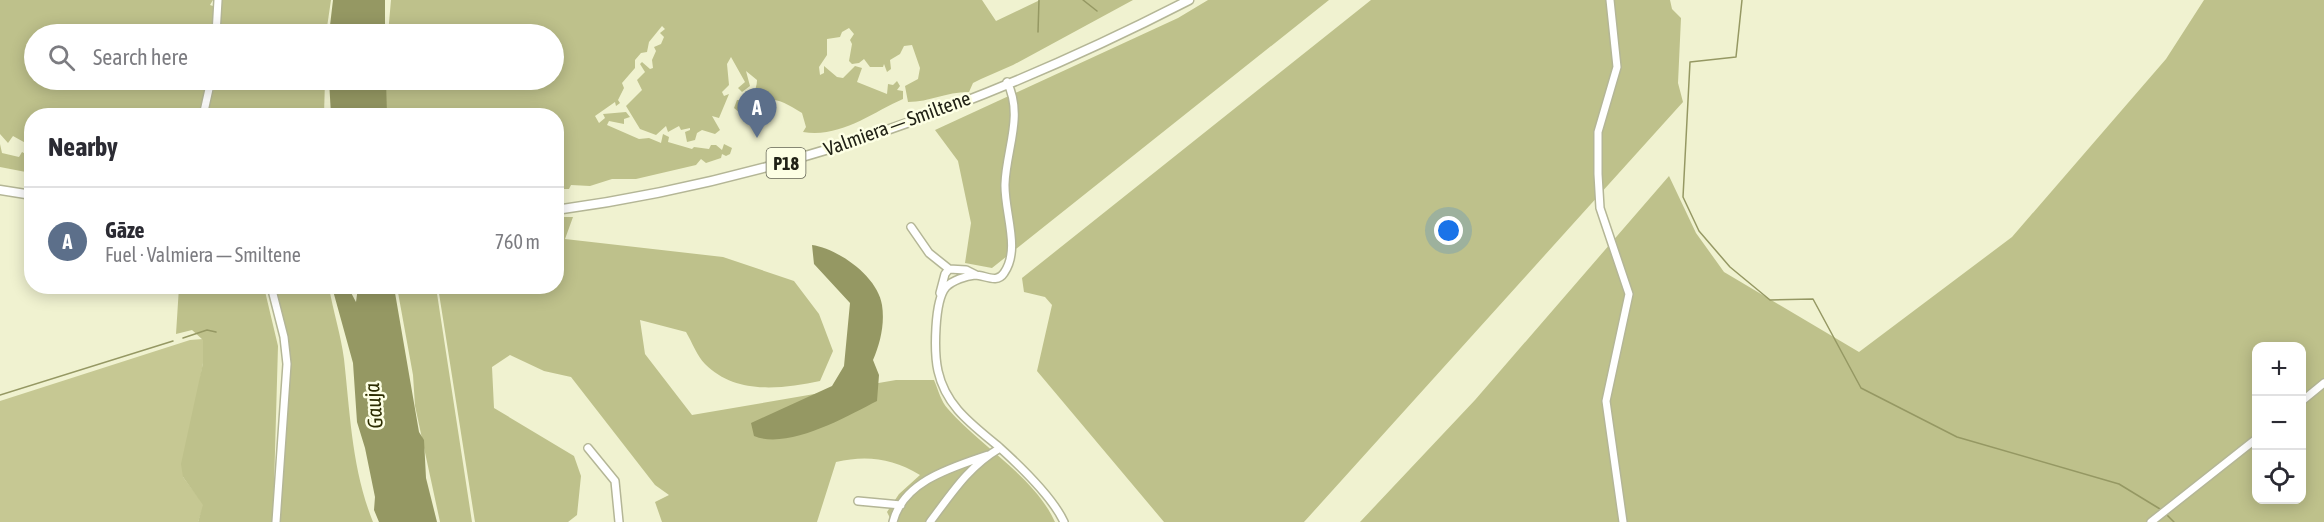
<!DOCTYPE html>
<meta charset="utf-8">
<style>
:root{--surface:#fff;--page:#f7f7f7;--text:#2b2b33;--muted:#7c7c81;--line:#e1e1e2;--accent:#111827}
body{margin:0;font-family:"Asap Condensed",sans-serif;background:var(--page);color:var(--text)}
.controls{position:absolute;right:18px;bottom:18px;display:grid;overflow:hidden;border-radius:12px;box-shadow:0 3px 15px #0003}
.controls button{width:54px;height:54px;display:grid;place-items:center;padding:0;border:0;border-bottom:2px solid var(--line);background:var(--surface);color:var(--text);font:30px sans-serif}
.you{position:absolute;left:1449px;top:231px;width:21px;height:21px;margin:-15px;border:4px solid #fff;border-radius:50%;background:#1a73e8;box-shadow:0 0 0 9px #1a73e833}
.badge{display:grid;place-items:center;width:39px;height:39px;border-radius:50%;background:var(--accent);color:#fff;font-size:20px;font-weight:700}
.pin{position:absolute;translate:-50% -50px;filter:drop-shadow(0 2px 3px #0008)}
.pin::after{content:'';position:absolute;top:32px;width:21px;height:18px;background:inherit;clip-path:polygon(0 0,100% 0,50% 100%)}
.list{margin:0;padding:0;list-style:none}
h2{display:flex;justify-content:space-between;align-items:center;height:78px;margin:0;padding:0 24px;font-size:26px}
h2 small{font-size:20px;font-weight:400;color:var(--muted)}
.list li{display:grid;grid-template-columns:39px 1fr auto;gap:18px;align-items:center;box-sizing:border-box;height:108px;padding:0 24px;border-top:2px solid var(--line)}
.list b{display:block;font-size:22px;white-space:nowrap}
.list p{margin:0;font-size:20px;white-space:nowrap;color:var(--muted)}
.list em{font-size:20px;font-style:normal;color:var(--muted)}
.icon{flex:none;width:33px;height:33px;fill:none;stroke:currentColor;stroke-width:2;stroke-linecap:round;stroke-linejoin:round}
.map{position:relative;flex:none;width:2324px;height:522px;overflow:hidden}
.search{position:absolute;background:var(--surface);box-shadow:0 3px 15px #0003;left:24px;top:24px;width:540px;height:66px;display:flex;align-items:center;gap:15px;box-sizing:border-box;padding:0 21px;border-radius:33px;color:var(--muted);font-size:22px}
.panel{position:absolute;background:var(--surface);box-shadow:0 3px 15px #0003;left:24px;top:108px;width:540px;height:186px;border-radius:24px}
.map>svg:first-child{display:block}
.green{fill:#c6c893}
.forest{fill:#bec18b;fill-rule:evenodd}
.water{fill:#959863}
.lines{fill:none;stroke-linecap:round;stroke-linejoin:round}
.stream{stroke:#959863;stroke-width:1.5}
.minor-casing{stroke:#b4b696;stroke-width:10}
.major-casing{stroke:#b4b696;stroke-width:11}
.minor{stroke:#fff;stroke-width:7}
.major{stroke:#fff;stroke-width:8}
.labels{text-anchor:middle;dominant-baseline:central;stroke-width:5;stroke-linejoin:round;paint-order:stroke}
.shield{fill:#fdffe4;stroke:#636454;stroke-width:1.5}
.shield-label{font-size:18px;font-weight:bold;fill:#212216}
.street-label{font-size:20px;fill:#212216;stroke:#fdffe4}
.water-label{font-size:21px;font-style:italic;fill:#2c2c01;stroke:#fdffe4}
</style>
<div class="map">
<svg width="2324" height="522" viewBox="0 0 2324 522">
<rect width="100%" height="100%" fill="#f0f2d0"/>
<!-- green -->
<path class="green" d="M203,339v24l-20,114 21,28 -6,17h-198v-121l190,-61z"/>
<!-- forest -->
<path class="forest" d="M0,0h213l-3,5 6,2 -1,27h-181v46h176l-9,35 -169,1 -1,30 -18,-10 -5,7 -8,-9z
M219,0h112l-5,34h-108z
M391,0h591l14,21 44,-21h93l-120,65 -32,14 -8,4 -4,9c-24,0 -39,10 -61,10l-3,-16 13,-7 2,-11 -8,-23 -8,1 -4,8 -10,6 1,9 -4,3 -3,-8 -1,3h-13l-6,-8 -5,4 -7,1 -3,-3 3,-17 -2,-4 4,-6 -5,-6 -7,4 -2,5 -13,2v16l-8,12 1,8 4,-2v-7l13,11 6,1 12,-12 7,2 -5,14 30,12 1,-10 5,1 4,-4 3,5 -3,4 6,1v8c-32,14 -62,39 -100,33l3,-5 -4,-14c-27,-17 -35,-19 -62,0l-6,-5 3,-8c12,1 20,-8 20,-20l-11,-9 4,15 -8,6 -4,-4 7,-6 -14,-25 -4,7 2,21 -7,7 2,4 5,-2 -10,24 -7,-2 8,14 -5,4 -13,-4 -5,3 -2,7 -8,2 -2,-10 5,-2v-2l-9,2 -2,-4 -11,6 -2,-6 -10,9 -16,-6 -14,-23 16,-16 -5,-10 8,-8 -5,-8 2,-2 8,7 3,-1 -1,-8 4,-9 -2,-4 7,-3 3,-7 -4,-4 5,-4 -3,-3 -13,16 -2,10 -6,1 -6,7v8l-13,15 2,5 -6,12 2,3 -4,3 -1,-4 -20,14 4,7 6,-5 -2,-4 23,-2 4,5 -6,2v5l-15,-3 -2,4 32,14 10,-1 12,5 2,-9 6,3 -1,5 24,7 2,-2 15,2 2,-4h5l6,5 2,-6 8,4 -2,6 -4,2 -4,-2 -1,4 -15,5 -5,-4 -5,6 -60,14h-24l-22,7 -19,-1 -2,4h-12l-1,-73h-171v-36h169v-46h-166z
M1208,0h121l-337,268 -27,-5 6,-40 -13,-62 -23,-31 243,-112z
M1371,0h299l2,9 9,9 -3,65 5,19 -379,420h-140l-127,-151 15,-66 -7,-8 -21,-5 -2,-14z
M2204,0h120v522h-964l115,-122 194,-224 27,57 28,39 135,80 153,-115 154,-178zM2256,346h46v154h-46z
M216,80h109l-1,35h-108l-7,-7z
M0,144l2,9 17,4 3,-5 9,5v16l-31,-6z
M557,217h16l-8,22 158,18 71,24 25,33 14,37 -13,30c-39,8 -84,14 -115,-17 -8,-8 -13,-22 -19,-32l-46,-12 5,34 47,61 204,-35h38c4,9 7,22 14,29 32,37 87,68 107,113h-163l-5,-10 12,-18 21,-19c-28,-17 -54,-20 -84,-13l-19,60h-155l-7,-20 14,-7 -14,-10 -84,-108 -27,-6 -34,-16 -18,12 2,41 80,48 7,20 -4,39 -9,7h-93l-37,-235 118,-1z
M179,287h85l14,59 -5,176h-75l5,-17 -20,-28 -2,-13 22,-101v-23l-11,-10 -16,4z
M269,287h60c4,24 12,48 15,72 6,54 8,111 29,163h-95l6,-154 -2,-25z
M397,287h39l36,235h-32l-25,-116 -2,-31z"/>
<!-- water -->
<path class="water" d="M333,0h52v34h-56z
M329,80h57l1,35h-56z
M812,245c27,4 66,32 70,60 3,19 -2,39 -9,55l6,15 -2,26c-31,16 -89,49 -123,35l-3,-13 81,-37 12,-20 6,-63 -36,-39z
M332,287h16l8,15 2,-15h36l25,145 5,8 2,38 11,44h-58l-5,-12 1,-13 -10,-49 -8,-26 -4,-59z"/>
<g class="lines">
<!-- stream -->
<path class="stream" d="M1083,0l14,11
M1742,0l-6,57 -46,5 -7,135 16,34 31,36 40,33 43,-1 48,89 96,49 162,47 41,25
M1038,32l1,-32
M183,338l24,-8 9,2
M0,395l173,-54
M2166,514l8,8"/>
<!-- minor casing -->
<g class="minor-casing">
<path id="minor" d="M1610,0l7,67 -19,65v42l2,34 29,86 -23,107 17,121
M216,34l2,-34
M1007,82c17,33 -1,68 -2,102 -1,28 16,65 -1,89 -7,11 -19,2 -29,2 -9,1 -22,5 -29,12 -12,14 -12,66 -8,84 8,36 35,54 61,76 21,19 53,49 65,75
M203,116l8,-36
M911,227l18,26 20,16
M271,286l13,51 3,27 -11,158
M940,293l5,-19 4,-5 17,1 10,5
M2302,401l22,-18
M588,448l27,33 4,41
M858,501l43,4
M893,522c10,-41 60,-55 95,-67
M930,522c22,-29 38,-55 70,-74
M2151,522l105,-83"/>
</g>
<!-- major casing -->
<g class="major-casing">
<path id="major" d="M0,190l32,5
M556,210c221,-30 435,-108 633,-210"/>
</g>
<!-- minor -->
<use href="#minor" class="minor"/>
<!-- major -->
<use href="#major" class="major"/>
</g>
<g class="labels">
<!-- shield labels -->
<rect class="shield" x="766.5" y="148" width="39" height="30" rx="4.5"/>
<g class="shield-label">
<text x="786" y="163">P18</text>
</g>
<!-- street labels -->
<g class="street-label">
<text transform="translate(897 123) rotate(-20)">Valmiera — Smiltene</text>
</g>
<!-- water labels -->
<g class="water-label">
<text transform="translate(373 406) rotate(-95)">Gauja</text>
</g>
</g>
</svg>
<div class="controls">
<button>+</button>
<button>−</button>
<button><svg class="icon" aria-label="locate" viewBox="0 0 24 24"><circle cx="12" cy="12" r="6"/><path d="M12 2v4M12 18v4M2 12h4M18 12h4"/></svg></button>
</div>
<div class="you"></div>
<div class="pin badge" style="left:757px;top:138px;background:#5c6f8a">A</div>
<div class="search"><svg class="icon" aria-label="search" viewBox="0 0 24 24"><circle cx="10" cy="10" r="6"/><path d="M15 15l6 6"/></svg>Search here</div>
<section class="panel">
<h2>Nearby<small></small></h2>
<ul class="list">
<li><span class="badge" style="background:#5c6f8a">A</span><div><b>Gāze</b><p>Fuel · Valmiera — Smiltene</p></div><em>760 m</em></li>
</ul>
</section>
</div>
